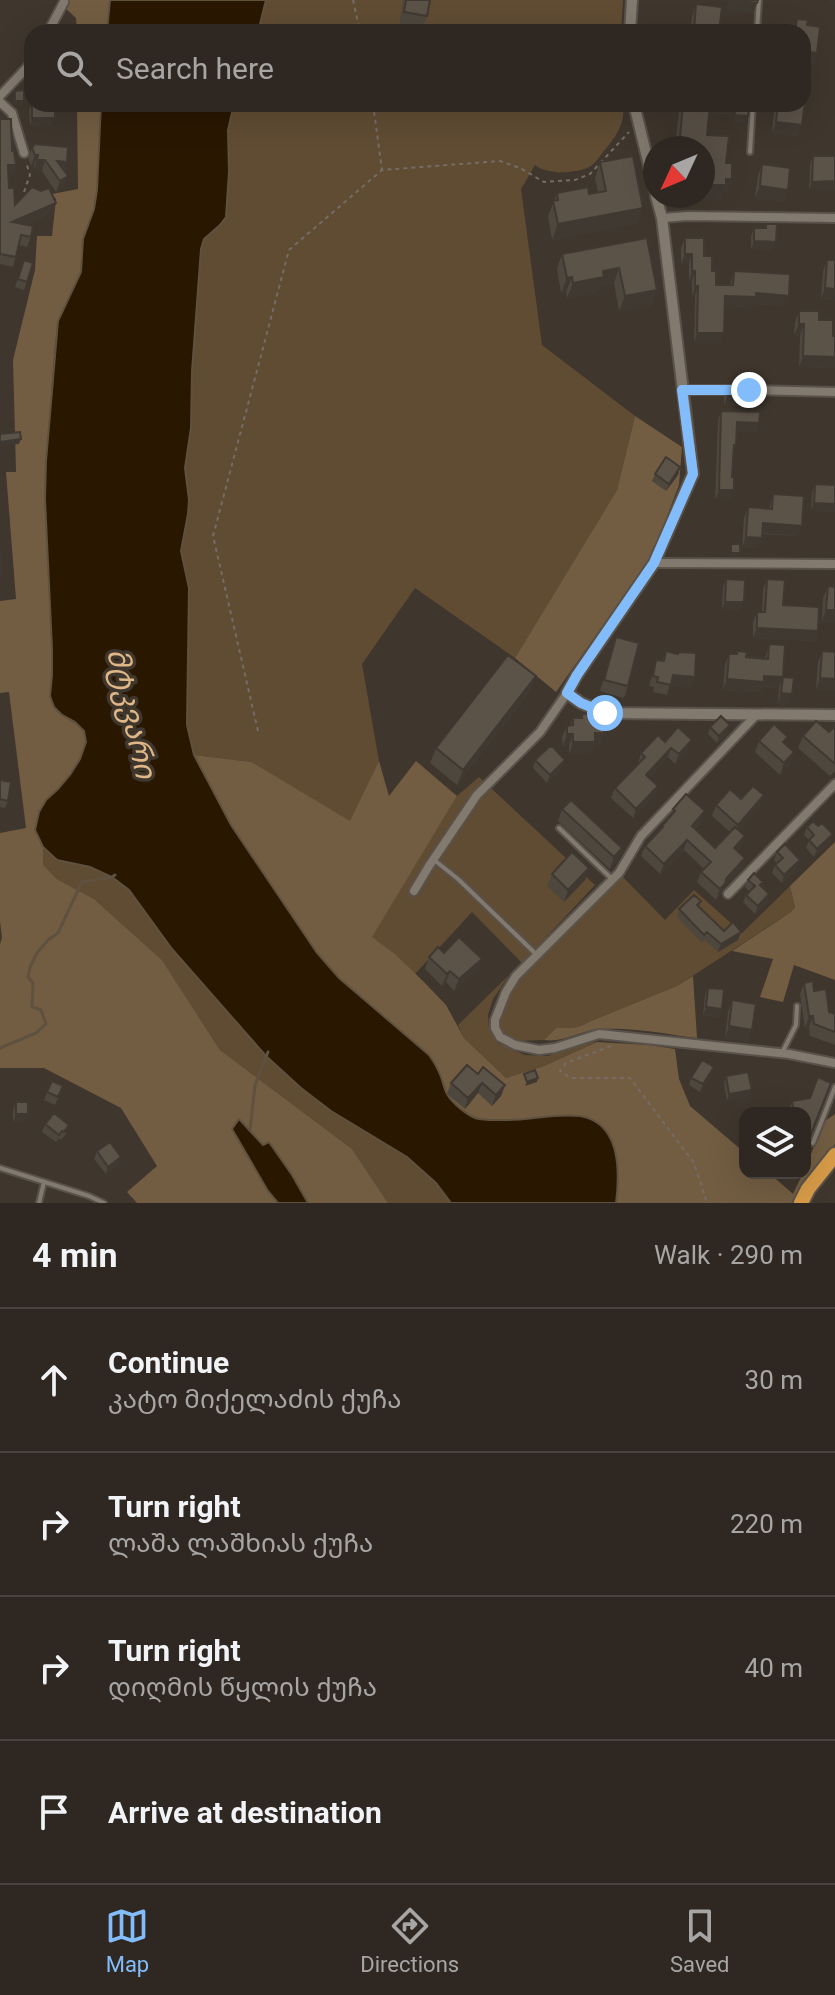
<!DOCTYPE html>
<meta charset="utf-8">
<style>
:root{--surface:#2f2822;--page:#3b342f;--text:#f1f3f6;--muted:#a7a6a5;--line:#4a4440;--accent:#83bcfb}
body{margin:0;font-family:Roboto,"Noto Sans Georgian",sans-serif;background:var(--page);color:var(--text)}
.controls{position:absolute;right:24px;bottom:24px;display:grid;overflow:hidden;border-radius:16px;box-shadow:0 8px 32px #0002}
.controls button{width:72px;height:72px;display:grid;place-items:center;padding:0;border:0;border-bottom:2px solid var(--line);background:var(--surface);color:var(--text);font:40px sans-serif}
.compass{position:absolute;left:643px;top:136px;width:72px;height:72px;border-radius:50%;background:var(--surface);box-shadow:0 8px 32px #0002;rotate:226deg}
.stop{position:absolute;width:24px;height:24px;margin:-18px;border:6px solid #83bcfb;border-radius:50%;background:#fff}
.stop.end{background:#83bcfb;border-color:#fff;box-shadow:0 2px 8px #0008}
.list{margin:0;padding:0;list-style:none}
h2{display:flex;justify-content:space-between;align-items:center;height:104px;margin:0;padding:0 32px;font-size:34px}
h2 small{font-size:26px;font-weight:400;color:var(--muted)}
.list li{display:grid;grid-template-columns:52px 1fr auto;gap:24px;align-items:center;box-sizing:border-box;height:144px;padding:0 32px;border-top:2px solid var(--line)}
.list b{display:block;font-size:30px;white-space:nowrap}
.list p{margin:0;font-size:26px;white-space:nowrap;color:var(--muted)}
.list em{font-size:26px;font-style:normal;color:var(--muted)}
.icon{flex:none;width:44px;height:44px;fill:none;stroke:currentColor;stroke-width:2;stroke-linecap:round;stroke-linejoin:round}
.map{position:relative;flex:none;width:835px;height:1203px;overflow:hidden}
.search{position:absolute;background:var(--surface);box-shadow:0 8px 32px #0002;left:24px;right:24px;top:24px;height:88px;display:flex;align-items:center;gap:20px;box-sizing:border-box;padding:0 28px;border-radius:24px;color:var(--muted);font-size:30px}
.sheet{height:680px;background:var(--surface)}
nav{display:flex;justify-content:space-around;align-items:center;box-sizing:border-box;height:112px;border-top:2px solid var(--line);background:var(--surface);font-size:22px;color:var(--muted)}
nav a{display:grid;justify-items:center;gap:4px}
nav .on{color:var(--accent)}
.map>svg:first-child{display:block}
.green{fill:#604c33}
.forest{fill:#725d42}
.water{fill:#291700;stroke:#5f513f;stroke-width:2}
.lines{fill:none;stroke-linecap:round;stroke-linejoin:round}
.stream{stroke:#5f513f;stroke-width:3}
.service-casing{stroke:#59524a;stroke-width:8}
.minor-casing{stroke:#59524a;stroke-width:12}
.tertiary-casing{stroke:#59524a;stroke-width:14}
.trunk-casing{stroke:#59524a;stroke-width:18}
.path{stroke:#746c65;stroke-width:2;stroke-dasharray:4 4;stroke-linecap:butt}
.service{stroke:#837a6f;stroke-width:4}
.minor{stroke:#837a6f;stroke-width:8}
.tertiary{stroke:#837a6f;stroke-width:10}
.trunk{stroke:#d69b48;stroke-width:14}
.wall{fill:#4e473e}
.shaded-wall{fill:#403932}
.building{fill:#5b5248;stroke:#403932;stroke-width:2}
.route{stroke:#83bcfb;stroke-width:10}
.labels{text-anchor:middle;dominant-baseline:central;stroke-width:7;stroke-linejoin:round;paint-order:stroke}
.water-label{font-size:30px;font-style:italic;fill:#dfb787;stroke:#3f362d}
</style>
<div class="map">
<svg width="835" height="1203" viewBox="0 0 835 1203">
<rect width="100%" height="100%" fill="#3f362d"/>
<!-- green -->
<path class="green" d="M266,0h357l-2,32h-363z
M234,104h389c3,22 -10,36 -23,52 -1,2 -7,9 -9,10 -14,8 -44,9 -56,-1l-14,24 21,156 93,71 -18,74 -102,168 -100,-70 -53,76 17,97 -28,61 -99,-60 -58,-7 -7,-30 2,-137 -8,-37 7,-37 1,-14 -4,-32 6,-40 1,-57 9,-122 3,-10 16,-14 6,-9 3,-44 -1,-42z
M479,777l116,108 -73,78 -50,-51 -57,62 -20,-20 -24,-17 86,-141z
M43,847l14,13 33,6 22,11 17,13 43,59 94,107 35,32 30,23 76,46 29,26 15,20h-63l-36,-54 -132,-99 -58,-90 -68,-61 -37,-20 -14,-13z
M622,876l43,44 29,-30 48,43 48,-47 5,21 -4,5 -114,74 -86,35c-14,8 -19,7 -35,7l-12,12c-10,0 -23,2 -33,-1 -26,-9 1,-48 9,-61z
M509,975l-16,24 -5,16 1,14 9,14 27,12 23,1 32,-12 17,-2 -53,24 -38,12 -42,-40 -6,-13z"/>
<!-- forest -->
<path class="forest" d="M59,0h51l-3,32h-30l-1,-14 -12,-11 -5,-2z
M77,104h24l-4,86 -3,19 -11,30 -2,33 -23,49 -3,24 -9,116 6,214c-1,10 -4,22 2,32 8,15 34,14 31,36 -1,17 -17,37 -29,48 -3,3 -7,5 -10,9 -5,8 -8,21 -11,30l8,17v18l14,14 37,20 68,61 58,90 132,99 36,54h-80l-16,-28 -23,-33 -6,4 -24,-27 -7,10 36,62 10,12h-141l-10,-11 30,-26 -36,-58 -77,-40h-44v-124l2,-6 -2,-17v-88l26,-5 -17,-136 -9,1v-92l16,-2 -10,-127h10l-3,-112 22,-90 2,-34h15l4,-37 -4,-5 26,-5z
M635,416l47,31 -3,38 -31,81 -25,31 -67,95 -41,-34 102,-168z
M194,755l58,7 98,59 29,-60 10,35 27,-35 41,35 -85,141 23,17 29,28 22,23 18,33 42,40 38,-12 53,-24 52,3 26,4 4,30 11,27 55,47v20h24l24,21 10,-21h2v-5l20,-47 10,-7v30l-38,52 -3,7h-178l1,-10 -16,-68c-7,-3 -15,-8 -23,-9 -42,-3 -102,23 -131,-21 -3,-5 -4,-12 -6,-18 -3,-8 -7,-15 -12,-22l-90,-77 -22,-25 -86,-128z
M835,842v138l-41,-15 -11,37 -23,-5 13,-38 -41,-8 59,-39 4,-5 -5,-21z
M693,976l4,62c-31,-4 -65,-11 -97,-9 -19,1 -36,14 -56,11l12,-12c16,0 21,1 35,-7l86,-35z"/>
<!-- water -->
<path class="water" d="M110,0h156l-8,32h-151z
M101,104h133l-6,26 1,42 -3,45 -6,8 -16,14 -3,10 -9,122 -1,57 -6,40 4,32 -1,14 -7,37 8,37 -2,137 7,30 37,70 86,128 22,25 90,77c5,7 9,14 12,22 2,5 3,12 6,17 5,9 19,20 28,24 10,3 21,2 31,2 24,0 50,-7 74,-4 41,7 40,55 36,87h-165l-15,-20 -29,-26 -76,-46 -30,-23 -35,-32 -94,-107 -43,-59 -17,-13 -22,-10 -33,-7 -14,-13 -8,-17 4,-18 7,-12 12,-11 12,-14 10,-16 6,-17 -2,-11 -9,-9 -13,-7 -8,-8 -4,-11 2,-21v-27l-7,-149 1,-38 12,-140 23,-49 2,-33 11,-30 3,-19z
M239,1119l24,26 6,-3 23,33 16,28h-30l-10,-12 -36,-62z"/>
<g class="lines">
<!-- stream -->
<path class="stream" d="M0,1048l36,-15 10,-9 -5,-14 -9,-3 1,-24 -5,-6 2,-10 7,-14 11,-13 10,-7 24,-51 30,-5 3,-2
M250,1130l5,-45 13,-33"/>
<!-- service casing -->
<g class="service-casing">
<path id="service" d="M757,32l2,-32
M750,152l3,-48
M559,828l53,51
M433,859l25,20 79,76
M783,1051l13,-26 1,-19
M813,1143l22,-56
M0,1168l89,28 15,7
M39,1203l5,-21"/>
</g>
<!-- minor casing -->
<g class="minor-casing">
<path id="minor" d="M48,32l16,-30
M0,96l32,-34
M0,102l12,11 12,40
M662,218l26,-2 147,2
M682,390h55
M751,390l84,2
M654,563l181,1
M756,715l-115,121 -22,37 -103,103 -10,16 -11,28v8l5,9 15,8 24,5 16,-2 44,-14 190,20 46,9
M414,891l15,-25 48,-71 63,-63 27,-39
M728,894l107,-110"/>
</g>
<!-- tertiary casing -->
<g class="tertiary-casing">
<path id="tertiary" d="M630,32l2,-32
M634,104l21,86
M656,196l6,22 31,256 -39,89 -77,112 -10,18 14,10 24,10 230,2"/>
</g>
<!-- trunk casing -->
<g class="trunk-casing">
<path id="trunk" d="M801,1203l7,-14 27,-34"/>
</g>
<!-- path -->
<path class="path" d="M353,0l7,32
M373,104l9,66 118,-9 20,7 24,14 31,-2 15,-6 39,-42
M24,192l6,-17 -4,-13
M258,731l-45,-195 76,-286 93,-80
M611,1046l-45,17 -6,8 11,7h59l64,85 13,40"/>
<!-- service -->
<use href="#service" class="service"/>
<!-- minor -->
<use href="#minor" class="minor"/>
<!-- tertiary -->
<use href="#tertiary" class="tertiary"/>
<!-- trunk -->
<use href="#trunk" class="trunk"/>
</g>
<!-- wall -->
<path class="wall" d="M403,0h27l-3,16 -5,16 -23,-4z
M696,4l23,28h-29l2,-16z
M32,103l20,23h-22l-1,-16z
M681,104h54l-4,10 -22,-1 -2,22 19,28 6,16 -5,14h-4l-2,6h-27v-3h9v-48h-28l4,-37z
M777,104h26l-5,32 -26,-3 2,-22z
M0,119l16,46 -4,10h-4l1,13 6,17 37,8 -27,12 6,12 -4,10 -8,-2 -6,22 -13,-3z
M32,148l35,14 -3,9v16l-8,5 -14,-21 -8,-1v-4h-3l-3,-8z
M813,156h22l-26,34 1,-26z
M600,162l37,61 -85,17 -4,-24 9,-23 32,1 9,-2 -3,-14z
M762,164l26,26 -4,11 -29,-3 3,-22z
M766,224l7,26 -22,-1v-13l3,-8h10z
M647,238l5,67 -33,6 -5,-28 -13,2 -3,8 -31,5 -1,-6 -5,1 -4,-24 5,-15z
M685,238l19,18 8,15 4,14h14l4,-14 51,35 -31,-2 -2,3 -27,-1 -4,37h-27l1,-47h-3v-15h-3v-17h-8v-16z
M24,260l9,3 -9,27 -9,-3z
M827,260l8,40 -14,-1 2,-28z
M799,311l20,9 14,16 2,32 -36,-1 1,-31 -6,-1 1,-13z
M728,387l29,19 -33,-1v-7z
M721,411l35,21h-20l-2,20 -3,47h-16l3,-79z
M680,467l-2,8 -12,16 -14,-10 3,-7z
M815,484l20,28 -24,-1 1,-19z
M773,494l25,42 -36,-2 -4,14 -16,-1 2,-29 4,-11 21,2z
M726,579l15,31 -19,-1 1,-22z
M767,579l16,26 35,26 -3,10 -62,-3v-16l4,-10h5l1,-23z
M828,586l7,1v35l-13,-1 1,-23z
M616,637l12,49 -4,12 -24,-7z
M769,644l14,33 6,28 -11,-1 1,-16 -17,-1 -2,5 -37,-2 2,-26 4,-10 36,4z
M666,651l29,26 -4,10 -21,-2 -3,10 -14,-3 1,-5 -5,-1 7,-26 6,1z
M822,651l13,1 -19,38 2,-28z
M536,676l-6,16 -73,93 -27,-22 6,-15z
M582,714l18,31h-6l-3,8 -22,1v-8h-6l-1,-9 5,-11 3,-1 3,-7h7z
M835,726v45l-5,5 -32,-28 5,-12 26,-4z
M710,727l17,6 -10,10 -9,-9z
M759,741l26,3 9,8 -4,12 -10,11 -25,-23z
M665,742l23,8 -13,14 -7,-7 -19,21 9,8 -4,10 -21,22 -22,-20 4,-10 23,-24 3,-11z
M535,760h30l-3,8 -15,15 -14,-15z
M0,780l8,21 -3,7 -5,-1z
M741,799l19,7 -21,24 2,16 -4,5 5,17 -19,20 -2,6 -5,6 -19,-18 4,-10 3,-3 -20,-19 -24,24 -19,-18 4,-10 15,-17 2,-3 9,-10 2,-7 28,12 -6,8 20,19 15,-16 -18,-16 4,-11z
M562,809l56,51 -8,9 -52,-48z
M818,826l15,8 -3,7 -16,16 -8,-9 3,-8 -5,-5 3,-8z
M777,852l20,16 -15,15 -10,-10 3,-8 2,-2 -3,-3z
M589,868l-4,12 -21,22 -17,-16 5,-12z
M748,880l15,2 -1,4 7,8 -2,8 -12,12 -12,-12 3,-7 3,-4 -4,-4z
M701,901l-2,6 25,24 14,9 -20,12 -13,-12 -3,3 -25,-26 2,-8z
M444,953l33,17 -23,21 -8,-9 -4,4 -17,-17 4,-12z
M804,983l10,8 15,21 6,2v31l-25,-9 -1,-9 -4,1 -5,-34z
M708,988l14,21 -3,8 -16,-2 2,-20z
M732,1000l16,41 -23,-3 3,-26z
M714,1067l-3,8 -11,17 -11,-7 2,-7z
M478,1074l27,11 -4,11 -9,10 -14,-13 -13,16 -18,-15 4,-11z
M726,1076l26,14 -3,8 -22,3 -3,-17z
M818,1077l13,6 -23,58h-3v-28h-16l-1,-2 4,-10 18,-3z
M63,1086l-8,19 -11,-5 3,-8z
M16,1102l12,12 -3,8h-12v-12z
M45,1124l22,9 -6,7 -2,-2 -3,4 -14,-10z
M97,1151l24,6 -3,8 -12,9 -12,-15z"/>
<!-- shaded-wall -->
<path class="shaded-wall" d="M729,0l28,3 -4,11 -28,-3z
M829,0h6v3h-7z
M803,51l14,2 -4,12 -10,-2z
M15,101h9l-1,4h-9z
M702,104h33l-4,10 -32,-2z
M735,115l13,1 -3,8 -12,-1z
M32,118h23l-3,8h-22z
M776,122l26,3 -4,11 -26,-3z
M35,155h3l-4,11h-3z
M37,160h8l-3,11 -8,-1z
M57,161l10,1 -4,11z
M8,165h8l-4,10h-8z
M68,176l-4,11 -8,5 4,-11z
M726,179h6l-5,14h-4l-2,6h-27l1,-3h8v-11z
M835,181v9h-26l3,-8z
M760,186l28,4 -4,11 -29,-3z
M56,203l-4,10 -43,19 3,-10z
M643,208l-6,15 -85,17 6,-16z
M754,241l22,1 -3,8 -22,-1z
M685,254h7l-3,10h-8z
M619,268l-5,15 -13,2 -3,8 -31,5 6,-15 30,-12z
M692,271h3l-3,10h-3z
M572,277l-6,15 -5,1 6,-15z
M695,286h3l-3,10h-3z
M825,288l10,1v11l-14,-1z
M657,290l-5,15 -33,6 6,-15z
M756,293l33,3 -4,10 -31,-2 -2,3 -30,-1 3,-10z
M799,324h5l-4,12 -6,-1z
M697,333h27l-3,10h-27z
M803,356l32,1v11l-36,-1z
M728,394l33,1 -4,11 -33,-1z
M737,422l22,1 -3,9h-23z
M21,439l-2,5 -19,2v-4z
M680,467l-2,8 -12,16 3,-7z
M719,490h15l-3,9h-16z
M814,503l21,1v8l-24,-1z
M763,523l39,3 -4,10 -39,-3z
M746,537l16,1 -4,10 -16,-1z
M731,553h9l-1,3h-9z
M725,602h19l-3,8 -19,-1z
M826,610h9v12l-13,-1z
M757,628l61,3 -3,10 -62,-3z
M673,675l22,2 -4,10 -22,-2z
M536,676l-6,16 -73,93 6,-15z
M764,676l19,1 -4,11 -17,-1 -2,5 -37,-2 4,-11z
M820,678l15,1v12l-19,-1z
M781,693l11,1 -3,11 -11,-1z
M730,725l-3,8 -10,10 2,-7z
M595,733h9l-4,12h-6l-3,8 -22,1 4,-12z
M567,734h6l-4,12h-6z
M692,740l-4,10 -13,14 4,-10z
M671,748l-3,9 -25,28 3,-10z
M794,752l-4,12 -10,11 4,-12z
M565,760l-3,8 -15,15 3,-8z
M658,786l-4,10 -21,22 3,-9z
M764,795l-4,11 -26,30 4,-11z
M705,811l-4,10 -13,15 4,-10z
M833,834l-3,7 -16,16 3,-8z
M745,836l-4,10 -11,12 4,-10z
M687,840l-3,10 -24,24 4,-10z
M622,848l-4,12 -8,9 4,-12z
M745,858l-3,10 -19,20 -2,6 -5,6 4,-11 6,-10z
M800,860l-3,8 -15,15 2,-8z
M589,868l-4,12 -21,22 4,-12z
M769,894l-2,8 -12,12 3,-8z
M741,932l-3,8 -20,12 3,-8z
M482,959l-5,11 -23,21 5,-12z
M450,971l-4,11 -4,4 5,-12z
M706,1007l16,2 -3,8 -16,-2z
M809,1016h4l-4,11 -4,1z
M729,1026l23,4 -4,11 -23,-3z
M714,1067l-3,8 -11,17 3,-8z
M538,1078l-1,4 -12,4 2,-4z
M482,1083l-4,10 -13,16 3,-11z
M831,1083l-23,58h-3v-10z
M505,1085l-4,11 -9,10 4,-11z
M752,1090l-3,8 -22,3 2,-7z
M16,1114h12l-3,8h-12z
M121,1157l-3,8 -12,9 2,-7z"/>
<!-- building -->
<path class="building" d="M406,0h24l-3,16 -23,-4z
M732,0h26l-1,3z
M696,4l26,3 -3,25 -25,-2z
M797,19l11,1 -1,5 13,2 -3,26 -14,-2v-19h-8z
M646,24l19,4 -1,4h-20z
M24,90v11h-9v-10z
M803,102h2l-3,23 -26,-3 2,-18h25z
M32,104h23v14h-23z
M683,104h27l-3,31 22,1 -3,27h6v16h-6v6h-23v-37h-24z
M736,105l13,2 -1,9 -13,-1z
M0,119h11l1,32h2l2,14h-8l1,23h5l1,17 17,-18 9,4 8,-3 7,15 -44,19 21,4 -2,11 -10,-2 -5,22 -16,-3z
M35,144l33,3 -1,15 -10,-1 11,15 -8,5 -15,-21h-8l1,-5h-3l-3,-7z
M633,156l10,52 -85,16 -5,-23 5,-1 -1,-7 31,-6 1,7 17,-3 -6,-29z
M813,156h22v25l-23,1z
M762,164l28,4 -2,22 -28,-4z
M766,224h11l-1,18 -22,-1v-13h12z
M647,238l10,52 -32,6 -6,-28 -16,3 1,6 -31,6 -1,-6 -5,1 -5,-24z
M685,238h19v18h8v15h4v14h17l1,-14 56,3 -1,22 -33,-3v4l-31,-1 -1,37h-27l1,-47h-3v-15h-3v-17h-7z
M24,260l9,3 -6,19 -9,-3z
M827,260h8v29l-10,-1z
M799,311h20v9h14v16h2v21l-32,-1 1,-32h-5z
M728,387h33v8l-33,-1z
M721,411l39,1 -1,11 -22,-1 -1,23h-2l-2,32h2v13h-15z
M20,432l1,7 -21,3v-8z
M666,457l14,10 -11,17 -14,-10z
M815,484l20,1v19l-21,-1z
M773,494l31,2 -2,30 -39,-3 -1,15 -16,-1 2,-30 24,2z
M731,544h9v9h-9z
M0,554h1l1,19 -2,1z
M726,579l19,1 -1,22h-19z
M767,579l18,1 -2,25 36,2 -1,24 -61,-3v-16h8z
M828,586l7,1v23h-9z
M616,637l23,6 -11,43 -24,-6z
M769,644l16,1 -2,32 -19,-1v6l-37,-3 2,-25h8v-3l10,1 -1,5 22,2z
M666,651l12,3 1,-2 17,1 -1,24 -22,-2 -2,10 -14,-3 1,-5 -5,-1 3,-16 8,1z
M822,651l13,1v27l-15,-1z
M508,655l28,21 -73,94 -27,-22z
M783,677l11,1 -2,16 -11,-1z
M595,713v4h9v16h-9v9h-22v-8h-6v-8l6,-1v-7h9v-4z
M721,716l9,9 -11,11 -9,-9z
M816,721l13,11 6,-6v38l-32,-28z
M774,724l14,13 -5,5 11,10 -10,11 -25,-22z
M678,727l14,13 -13,14 -8,-6 -25,27 12,11 -22,23 -21,-21 30,-31 -4,-4 17,-18 7,7z
M549,747h4l12,13 -15,15 -15,-15z
M0,780l11,2 -3,19 -8,-2z
M753,786l11,9 -26,30 -22,-20 14,-16 11,10z
M686,794l19,17 -13,15 23,22 20,-21 10,9 -11,12 11,10 -19,21 -1,5 -5,5 -19,-17 10,-10 -24,-22 -23,24 -19,-18 18,-19 -1,-1 13,-15 -2,-2z
M571,800l51,48 -8,9 -52,-48z
M813,821l5,5 4,-3 11,11 -16,15 -8,-9 5,-5 -7,-8z
M785,844l15,16 -16,15 -9,-10 8,-7 -6,-6z
M572,852l17,16 -21,22 -16,-16z
M754,873l9,9 -3,3 9,9 -11,12 -12,-11 9,-9 -7,-6z
M694,895l7,6 -4,4 27,26 9,-9 8,10 -20,12 -14,-12 -3,3 -25,-26z
M459,937l23,22 -23,20 -9,-8 -3,3 -18,-17 9,-10 6,6z
M813,981l1,10 12,-2 3,23 6,2v18l-21,-8 -1,-8h-4l-5,-33z
M708,988l16,1 -2,20 -16,-2z
M732,1000l24,4 -4,26 -23,-4z
M702,1060l12,7 -11,17 -12,-6z
M467,1065l11,9 5,-7 22,18 -9,10 -14,-12 -14,15 -17,-15z
M535,1070l3,8 -11,4 -3,-8z
M748,1072l4,18 -23,4 -3,-18z
M818,1077l13,6 -19,48h-7v-18h-11l-2,-12 18,-3z
M52,1081l11,5 -5,11 -11,-5z
M16,1102h12v12h-12z
M54,1113l15,12 -5,7 -2,-1 -3,4 -14,-11z
M110,1142l11,15 -13,10 -11,-16z"/>
<g class="lines">
<!-- route -->
<path class="route" d="M605,713l-24,-10 -14,-10 10,-18 77,-112 39,-89 -11,-84h67"/>
</g>
<g class="labels">
<!-- water labels -->
<g class="water-label">
<text transform="translate(132 713) rotate(77)">მტკვარი</text>
</g>
</g>
</svg>
<div class="controls">
<button><svg class="icon" aria-label="layers" viewBox="0 0 24 24"><path d="M12 4l9 5-9 5-9-5zM3 14l9 5 9-5"/></svg></button>
</div>
<svg class="compass" viewBox="-18 -18 36 36"><path d="M0-13l5 13h-10z" fill="#e53935"/><path d="M0 13l5-13h-10z" fill="#a7a6a5"/></svg>
<div class="stop" style="left:605px;top:713px"></div>
<div class="stop end" style="left:749px;top:390px"></div>
<div class="search"><svg class="icon" aria-label="search" viewBox="0 0 24 24"><circle cx="10" cy="10" r="6"/><path d="M15 15l6 6"/></svg>Search here</div>
</div>
<section class="sheet">
<h2>4 min<small>Walk · 290 m</small></h2>
<ul class="list">
<li><svg class="icon" aria-label="ahead" viewBox="0 0 24 24"><path d="M12 20V5M6 11l6-6 6 6"/></svg><div><b>Continue</b><p>კატო მიქელაძის ქუჩა</p></div><em>30 m</em></li>
<li><svg class="icon" aria-label="right" viewBox="0 0 24 24"><path d="M7 20v-9h11M14 6l5 5-5 5"/></svg><div><b>Turn right</b><p>ლაშა ლაშხიას ქუჩა</p></div><em>220 m</em></li>
<li><svg class="icon" aria-label="right" viewBox="0 0 24 24"><path d="M7 20v-9h11M14 6l5 5-5 5"/></svg><div><b>Turn right</b><p>დიღმის წყლის ქუჩა</p></div><em>40 m</em></li>
<li><svg class="icon" aria-label="arrive" viewBox="0 0 24 24"><path d="M6 21V4h12l-3 4 3 4H6"/></svg><div><b>Arrive at destination</b></div></li>
</ul>
</section>
<nav>
<a class="on"><svg class="icon" aria-label="map" viewBox="0 0 24 24"><path d="M3 6l6-2 6 2 6-2v14l-6 2-6-2-6 2zM9 4v14M15 6v14"/></svg>Map</a>
<a><svg class="icon" aria-label="directions" viewBox="0 0 24 24"><path d="M12 3l9 9-9 9-9-9zM9 14v-3h6M13 9l2 2-2 2"/></svg>Directions</a>
<a><svg class="icon" aria-label="saved" viewBox="0 0 24 24"><path d="M7 4h10v16l-5-4-5 4z"/></svg>Saved</a>
</nav>
